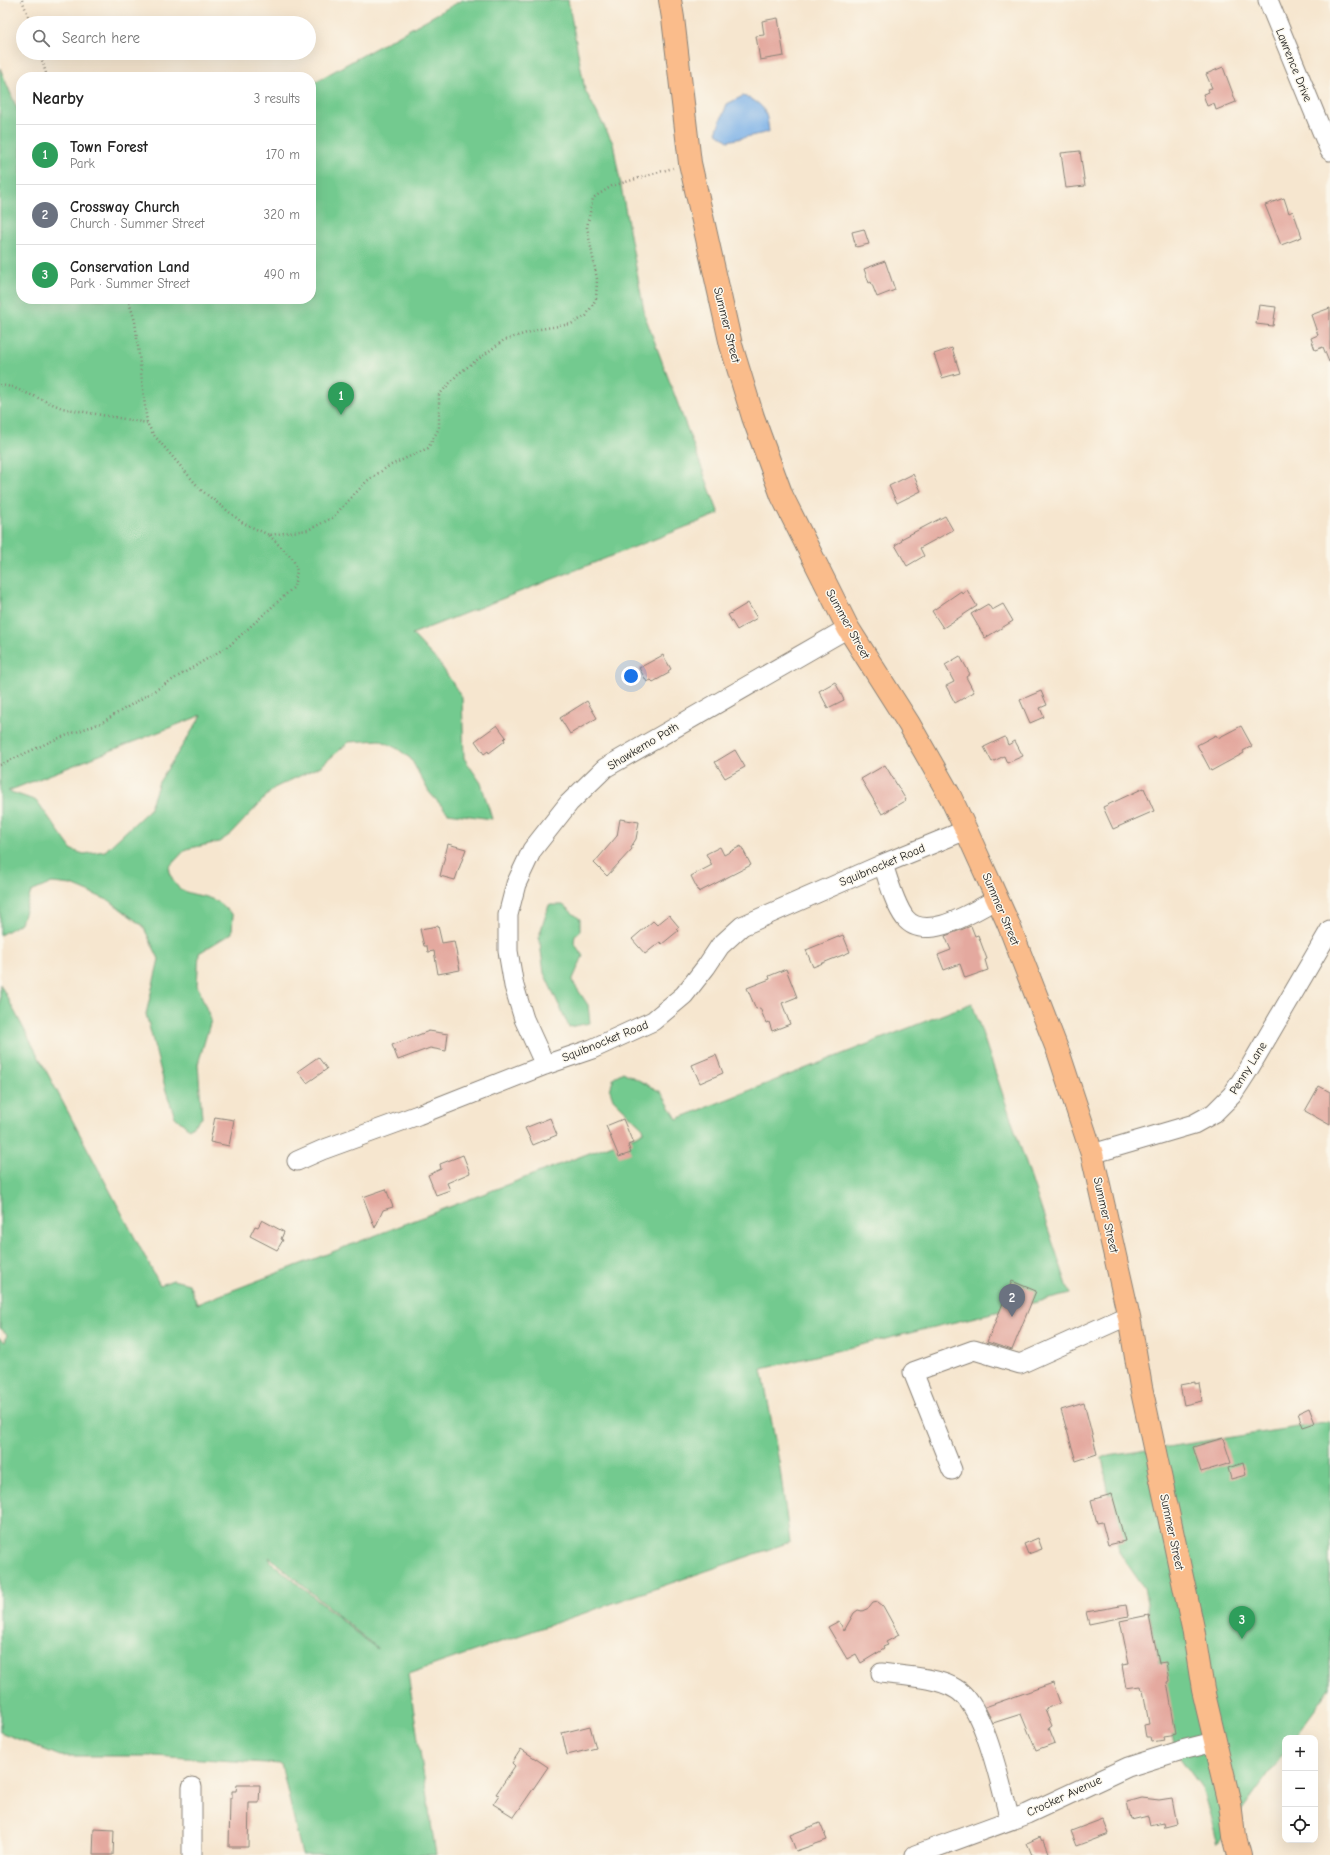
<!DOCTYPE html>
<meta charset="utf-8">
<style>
:root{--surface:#fff;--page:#f2f2f2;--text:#222;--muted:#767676;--line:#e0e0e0;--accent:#ea580c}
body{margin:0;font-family:"Comic Neue",sans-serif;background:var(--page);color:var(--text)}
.controls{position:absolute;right:12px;bottom:12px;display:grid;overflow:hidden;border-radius:8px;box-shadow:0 4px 16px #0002}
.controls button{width:36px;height:36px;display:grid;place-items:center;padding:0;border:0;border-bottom:1px solid var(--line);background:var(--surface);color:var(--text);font:20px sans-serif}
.you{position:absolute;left:631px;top:676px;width:14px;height:14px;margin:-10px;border:3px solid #fff;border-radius:50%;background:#1a73e8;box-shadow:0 0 0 6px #1a73e833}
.badge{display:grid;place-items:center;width:26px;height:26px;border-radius:50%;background:var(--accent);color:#fff;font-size:13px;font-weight:700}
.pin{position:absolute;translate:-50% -33px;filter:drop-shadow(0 1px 2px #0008)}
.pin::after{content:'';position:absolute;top:21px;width:14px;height:12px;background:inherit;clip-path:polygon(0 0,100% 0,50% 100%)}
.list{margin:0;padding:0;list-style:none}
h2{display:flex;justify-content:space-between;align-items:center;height:52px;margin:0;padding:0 16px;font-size:17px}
h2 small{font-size:13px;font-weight:400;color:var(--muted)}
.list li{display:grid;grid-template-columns:26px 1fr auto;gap:12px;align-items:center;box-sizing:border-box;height:60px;padding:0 16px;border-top:1px solid var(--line)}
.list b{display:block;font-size:15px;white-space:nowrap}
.list p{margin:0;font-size:13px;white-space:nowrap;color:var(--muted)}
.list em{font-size:13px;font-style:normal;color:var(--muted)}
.icon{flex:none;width:22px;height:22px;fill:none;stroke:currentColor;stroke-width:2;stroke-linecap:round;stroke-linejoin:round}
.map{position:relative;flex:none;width:1330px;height:1855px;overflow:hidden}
.search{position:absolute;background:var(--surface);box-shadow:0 4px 16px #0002;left:16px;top:16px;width:300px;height:44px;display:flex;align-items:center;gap:10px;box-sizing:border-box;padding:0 14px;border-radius:22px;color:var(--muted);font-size:15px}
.panel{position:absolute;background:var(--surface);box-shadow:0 4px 16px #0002;left:16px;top:72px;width:300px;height:232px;border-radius:16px}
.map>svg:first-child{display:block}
.green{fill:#73ca8f;stroke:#487356;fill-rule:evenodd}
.water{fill:#78afe7;stroke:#4a6682}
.building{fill:#e4a99f}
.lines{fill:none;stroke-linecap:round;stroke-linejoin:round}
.minor-casing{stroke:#898176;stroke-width:21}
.major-casing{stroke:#898176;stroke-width:24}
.path{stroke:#898176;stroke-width:2.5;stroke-dasharray:1 3;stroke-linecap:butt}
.minor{stroke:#fff;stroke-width:19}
.major{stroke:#fabc8b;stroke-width:22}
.labels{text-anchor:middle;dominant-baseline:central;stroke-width:3;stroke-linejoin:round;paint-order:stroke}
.street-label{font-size:12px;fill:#1c1c1c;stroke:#fbf7ec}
</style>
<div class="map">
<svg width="1330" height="1855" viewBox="0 0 1330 1855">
<rect width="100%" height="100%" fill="#fbf7ec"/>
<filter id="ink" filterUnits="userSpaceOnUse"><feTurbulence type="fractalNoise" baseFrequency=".025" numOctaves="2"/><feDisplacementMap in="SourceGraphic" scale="8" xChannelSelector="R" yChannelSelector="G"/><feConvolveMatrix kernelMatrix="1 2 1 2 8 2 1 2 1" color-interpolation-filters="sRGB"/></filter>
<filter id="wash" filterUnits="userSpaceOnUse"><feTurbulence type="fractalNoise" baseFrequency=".012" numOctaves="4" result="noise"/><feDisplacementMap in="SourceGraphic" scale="16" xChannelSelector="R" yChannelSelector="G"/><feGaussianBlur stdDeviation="0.9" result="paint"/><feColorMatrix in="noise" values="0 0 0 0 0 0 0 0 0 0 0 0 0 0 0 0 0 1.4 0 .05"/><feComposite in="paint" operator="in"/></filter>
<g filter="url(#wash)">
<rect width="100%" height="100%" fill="#f6e6cf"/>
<!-- green -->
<path class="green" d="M462,0h106l17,90 28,53 32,173 74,198 -307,120 28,30 22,33 2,61 17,25 11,36 -44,-6 -19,-21 -18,-33 -13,-10 -18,-9 -31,2 -28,24 -47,22 -43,46 -12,8 -33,7 -17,18c6,33 26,23 47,34 6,3 11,10 17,14l-1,18 -33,20 -2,32 14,35 -13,44 4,54 -13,11 -14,-12 -9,-26 -20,-77 13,-55 -16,-33 -33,-25 -38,-16 -20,-2 -21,9 -10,31 -21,12v-867l21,50v181h290v-215zM202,715l-43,67 -10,28 -44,41 -21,3 -12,-4 -35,-49 -29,-10z
M549,905h14l17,14v12l-5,4 -1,8 9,13 -11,25 16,24 2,18 -21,4 -25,-54 -5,-37z
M0,984l160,301 13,-5 16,4 8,20 447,-172 -1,-4 -30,-29 -3,-9 4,-13 9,-5 38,20 16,27 295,-116 98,291 -308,75 17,93 11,80 -382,132 28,181h-134l-21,-91 -127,-8h-94l-60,-24v-394l5,4 2,-8 -7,-6zM269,1557l108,91v1l-106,-87z
M1330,1422v267l-36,49h-9v13l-67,92 -16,-55 -25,-34 -33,-166 -25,-36 -17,-95z"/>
<!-- water -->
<path class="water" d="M743,96c21,7 24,15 26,36l-41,9 -12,-9 11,-28z"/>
<g id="blocks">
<!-- building -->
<path class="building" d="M778,18l6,38 -24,4 -4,-24 8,-1 -2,-14z
M1223,67l13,35 -20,8 -2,-7 -7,3 -4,-12 6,-2 -1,-3 4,-1 -6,-14z
M1080,151l5,35 -19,2 -5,-35z
M1284,198l5,15 4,-2 9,26 -21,8 -16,-40z
M864,229l5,15 -13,3 -4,-15z
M885,261l10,29 -18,7 -6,-15 -2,1 -5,-14z
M1259,305l17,2 -3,19 -17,-2z
M1330,308v54h-1l-6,-15 -8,3 -4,-12 7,-3 -7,-20z
M952,348l8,25 -18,5 -8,-24z
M913,474l8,17 -24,12 -8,-17z
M945,516l8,14 -33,18 4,8 -17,10 -12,-21 7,-4 -1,-2z
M967,590l10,16 -34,22 -11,-17 29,-20 1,3z
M748,603l9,15 -20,12 -9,-15z
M988,604l4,6 11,-6 10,17 -28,17 -14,-24z
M663,655l8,14 -3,2 1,2 -16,9 -2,-2 -4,2 -8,-14z
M960,656l10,18 -4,3 8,15 -19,11 -9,-17 8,-4 -9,-17z
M835,682l9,18 -16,8 -9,-17z
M1041,691l6,14 -7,3 4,9 -14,6 -10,-23z
M587,701l10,17 -27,16 -10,-16z
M497,725l9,12 -2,2 1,2 -16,12 -1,-2 -4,3 -9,-13z
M1241,726l11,20 -9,5 1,2 -33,18 -14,-26 19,-10 2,3z
M1005,737l3,8 7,-4 8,15 -16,7 -3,-7 -12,6 -8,-15z
M735,750l10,17 -20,11 -10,-16z
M885,765l21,35 -24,14 -21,-35z
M1144,788l10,23 -41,18 -10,-22z
M620,819l19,3 -3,17 -5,8 1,2 -25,27 -13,-13 23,-27z
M448,844l18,5 -11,31 -15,-4z
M741,846l10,19 -52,27 -8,-16 21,-11 -6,-11 14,-7 4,8z
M669,915l10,12 -3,2 2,2 -16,13 -2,-2 -15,12 -13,-15 21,-18 4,4z
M438,926l4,17 12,-2 6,29 -22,4 -4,-23 -6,1 -1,-6h-3l-4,-17z
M971,926l4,10 3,-1 9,24 -2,1 3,10 -23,8 -5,-14 -16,6 -6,-15 13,-5 -6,-14z
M843,935l7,17 -37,15 -7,-17z
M786,969l11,28 -15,6 8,21 -18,7 -3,-9 -3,1 -6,-15 -4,1 -9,-21 23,-9 -1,-3z
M429,1031l19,3 -2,17 -16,-3 -32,12 -6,-15z
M716,1055l7,18 -23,10 -8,-18z
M318,1057l9,12 -20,14 -9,-12z
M1319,1086l11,6v33l-25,-14z
M215,1117l19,3 -5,26 -19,-4z
M550,1118l7,17 -24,10 -8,-17z
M623,1119l10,24 -5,2 3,8 -12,4 -13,-31z
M463,1155l7,18 -23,10 3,7 -14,5 -8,-20 13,-6 -1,-5z
M386,1189l7,18 -10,3 -8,18 -12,-31z
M262,1220l22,12 -3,7 2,1 -6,10 -27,-14 5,-10 3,1z
M1012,1281l24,10 -24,59 -25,-8z
M1195,1382v2l4,-1 3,18 -18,4 -4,-20z
M1084,1403l13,51 -21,7 -15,-51z
M1309,1408l6,15 -12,4 -5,-14z
M1223,1438l8,25 -30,9 -8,-25z
M1243,1463l3,12 -15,4 -3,-11z
M1112,1494l13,47 -17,4 -6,-23 -5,1 -6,-23z
M1038,1538l4,11 -14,5 -4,-10z
M878,1602l5,4 16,29 -13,7 2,3 -5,2 1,2 -23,14 -5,-9 -9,5 -19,-32 11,-6 5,10 10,-18 4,-3 4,1 7,-3 4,-5z
M1126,1605l2,11 -39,8 -3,-12z
M1149,1615l10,48 7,-1 3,19 -2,1 9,52 -13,2 1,4 -12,2 -1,-4h-5l-2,-13 5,-1 -6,-34h-2l-1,-4 -14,2 -4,-23 7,-1 -9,-43z
M1053,1683l7,20 -15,6 7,17 -3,2 6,15 -19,7 -15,-36 -28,9 -8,-16z
M590,1726l6,22 -29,7 -5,-22z
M521,1749l27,18 -34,50 -21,-13 6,-9 -3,-1 19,-28 -3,-3z
M237,1785h23l-1,18h-10l-1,44h-19l1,-49h2v-7h4z
M1142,1798l17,2 13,-2 5,26 -12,3 -1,-5 -14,3 -2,-9 -17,4 -4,-18z
M1103,1819l6,15 -32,12 -6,-15z
M820,1823l7,17 -31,11 -6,-16z
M94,1829l20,1 -1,25h-20z
M1040,1837l2,4 2,-1 6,15h-18l-5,-12z"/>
</g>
</g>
<g filter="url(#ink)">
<use href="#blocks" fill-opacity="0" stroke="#898176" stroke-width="1"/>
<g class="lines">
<!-- minor casing -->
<g class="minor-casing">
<path id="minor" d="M1268,0l62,151
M883,864c5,16 12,41 22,54 21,26 70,-8 92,-19
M545,1065l-21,-46 -10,-33 -6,-35v-36l8,-31 16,-34 37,-47 36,-35 243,-140
M1092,1154l102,-30 20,-11 18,-18 15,-23 83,-142
M297,1161l25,-11 96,-35 127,-50 47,-16 61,-28 31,-26 22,-28 14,-21 22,-20 141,-62 83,-34
M952,1470l-39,-98 61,-22 46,14 109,-49
M881,1673c22,3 56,4 75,16 29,16 45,99 54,131
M192,1855v-68
M915,1855l112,-41 101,-47 54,-17 32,-8"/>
</g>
<!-- major casing -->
<g class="major-casing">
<path id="major" d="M670,0l3,18 17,145 41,182 22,72 29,79 66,132 61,96 41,72 16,34 42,93 51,131 33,100 38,168 11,65 52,241 10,62 27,114 4,32 5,19"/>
</g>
<!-- path -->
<path class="path" d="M22,0l9,23
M40,53l7,24
M128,299l7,22 12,102 6,11 48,56 42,33 26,12 39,-5 24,-12 35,-37 22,-15 39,-18 11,-20v-33l19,-21 46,-34 36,-11 31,-5 15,-8 10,-17 1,-20 -10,-52 6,-29 19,-12 61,-18
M0,385l12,2 50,21 85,15
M0,765l54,-25 47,-17 129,-78 64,-58 3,-16 -4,-12 -24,-24"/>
<!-- minor -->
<use href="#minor" class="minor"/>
<!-- major -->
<use href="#major" class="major"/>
</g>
</g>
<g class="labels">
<!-- street labels -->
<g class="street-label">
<text transform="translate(1294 65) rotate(68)">Lawrence Drive</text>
<text transform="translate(727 325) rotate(76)">Summer Street</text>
<text transform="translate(848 624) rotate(61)">Summer Street</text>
<text transform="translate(643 746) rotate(-31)">Shawkemo Path</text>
<text transform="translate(882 865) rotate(-23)">Squibnocket Road</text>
<text transform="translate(1001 909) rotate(67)">Summer Street</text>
<text transform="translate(605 1041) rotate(-22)">Squibnocket Road</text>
<text transform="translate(1248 1068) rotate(-58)">Penny Lane</text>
<text transform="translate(1106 1215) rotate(77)">Summer Street</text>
<text transform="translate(1172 1532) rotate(78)">Summer Street</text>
<text transform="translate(1064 1796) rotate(-25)">Crocker Avenue</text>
</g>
</g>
</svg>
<div class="controls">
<button>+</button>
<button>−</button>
<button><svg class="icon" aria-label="locate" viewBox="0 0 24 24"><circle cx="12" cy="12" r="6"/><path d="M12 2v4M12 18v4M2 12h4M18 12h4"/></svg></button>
</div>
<div class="you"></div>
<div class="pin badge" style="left:341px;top:415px;background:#2e9e5b">1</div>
<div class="pin badge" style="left:1012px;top:1317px;background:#6b7280">2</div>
<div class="pin badge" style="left:1242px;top:1639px;background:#2e9e5b">3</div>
<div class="search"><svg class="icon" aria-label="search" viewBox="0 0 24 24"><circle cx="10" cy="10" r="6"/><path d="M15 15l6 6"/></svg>Search here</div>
<section class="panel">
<h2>Nearby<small>3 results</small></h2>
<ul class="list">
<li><span class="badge" style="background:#2e9e5b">1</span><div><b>Town Forest</b><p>Park</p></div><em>170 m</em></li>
<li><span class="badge" style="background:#6b7280">2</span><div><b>Crossway Church</b><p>Church · Summer Street</p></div><em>320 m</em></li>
<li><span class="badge" style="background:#2e9e5b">3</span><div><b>Conservation Land</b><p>Park · Summer Street</p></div><em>490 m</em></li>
</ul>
</section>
</div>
